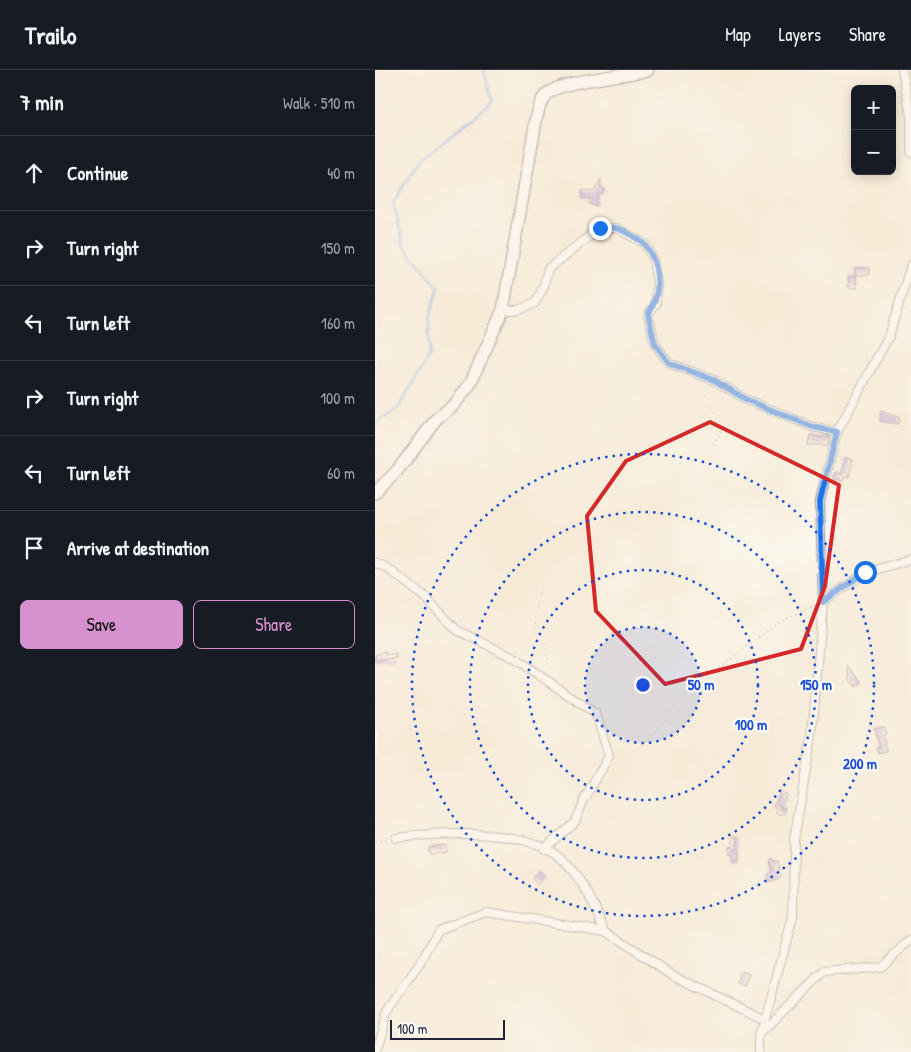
<!DOCTYPE html>
<meta charset="utf-8">
<style>
:root{--surface:#171b24;--page:#20242c;--text:#f1f3f6;--muted:#9ea1a6;--line:#363941;--accent:#d690ce}
body{margin:0;font-family:"Patrick Hand",sans-serif;background:var(--page);color:var(--text)}
.controls{position:absolute;right:15px;top:15px;display:grid;overflow:hidden;border-radius:8px;box-shadow:0 2px 12px #0003}
.controls button{width:45px;height:45px;display:grid;place-items:center;padding:0;border:0;border-bottom:1px solid var(--line);background:var(--surface);color:var(--text);font:25px sans-serif}
.scale{position:absolute;left:15px;bottom:12px;width:115px;box-sizing:border-box;padding-left:5px;border:2px solid #22223b;border-top:0;font-size:14px;line-height:18px;white-space:nowrap;color:#22223b;-webkit-text-stroke:4px #fdfcf7;paint-order:stroke}
.stop{position:absolute;width:15px;height:15px;margin:-11px;border:4px solid #1a73e8;border-radius:50%;background:#fff}
.stop.end{background:#1a73e8;border-color:#fff;box-shadow:0 1px 5px #0008}
.list{margin:0;padding:0;list-style:none}
h2{display:flex;justify-content:space-between;align-items:center;height:65px;margin:0;padding:0 20px;font-size:21px}
h2 small{font-size:16px;font-weight:400;color:var(--muted)}
.list li{display:grid;grid-template-columns:32px 1fr auto;gap:15px;align-items:center;box-sizing:border-box;height:75px;padding:0 20px;border-top:1px solid var(--line)}
.list b{display:block;font-size:19px;white-space:nowrap}
.list em{font-size:16px;font-style:normal;color:var(--muted)}
.actions{display:flex;gap:10px;padding:15px 20px}
.actions a{flex:1;padding:11px 0;border:1px solid var(--accent);border-radius:8px;text-align:center;font-size:18px;color:var(--accent)}
.actions .main{background:var(--accent);color:#111}
.icon{flex:none;width:28px;height:28px;fill:none;stroke:currentColor;stroke-width:2;stroke-linecap:round;stroke-linejoin:round}
.map{position:relative;flex:none;width:536px;height:982px;overflow:hidden}
header{display:flex;align-items:center;gap:30px;box-sizing:border-box;height:70px;padding:0 25px;background:var(--surface);border-bottom:1px solid var(--line)}
header strong{font-size:24px}
nav{display:flex;gap:28px;margin-inline-start:auto;font-size:18px}
main{display:flex}
aside{flex:1;background:var(--surface)}
.map>svg:first-child{display:block}
.lines{fill:none;stroke-linecap:round;stroke-linejoin:round}
.stream{stroke:#75a7e1;stroke-width:2.5}
.building{fill:#b9a1d2}
.street-casing{stroke:#8c868a;stroke-width:10}
.secondary-casing{stroke:#8c868a;stroke-width:14}
.path{stroke:#8c868a;stroke-width:1;stroke-dasharray:1 4;stroke-linecap:butt}
.street{stroke:#fff;stroke-width:8}
.secondary{stroke:#fff;stroke-width:11}
.route{stroke:#1a73e8;stroke-width:6}
.marked{fill:none;stroke:#d62828;stroke-width:4;stroke-linejoin:round}
.ring{fill:none;stroke:#1d4ed8;stroke-width:2.5;stroke-dasharray:2.5 5}
.centre{fill:#1d4ed8;stroke:#fdfcf7;stroke-width:2.5}
.ring-label{font-size:15px;text-anchor:middle;font-weight:bold;fill:#1d4ed8;stroke:#fdfcf7;stroke-width:4.5;stroke-linejoin:round;paint-order:stroke}
</style>
<header>
<strong>Trailo</strong>
<nav><a>Map</a><a>Layers</a><a>Share</a></nav>
</header>
<main>
<aside>
<h2>7 min<small>Walk · 510 m</small></h2>
<ul class="list">
<li><svg class="icon" aria-label="ahead" viewBox="0 0 24 24"><path d="M12 20V5M6 11l6-6 6 6"/></svg><div><b>Continue</b></div><em>40 m</em></li>
<li><svg class="icon" aria-label="right" viewBox="0 0 24 24"><path d="M7 20v-9h11M14 6l5 5-5 5"/></svg><div><b>Turn right</b></div><em>150 m</em></li>
<li><svg class="icon" aria-label="left" viewBox="0 0 24 24"><path d="M17 20v-9H6M10 6l-5 5 5 5"/></svg><div><b>Turn left</b></div><em>160 m</em></li>
<li><svg class="icon" aria-label="right" viewBox="0 0 24 24"><path d="M7 20v-9h11M14 6l5 5-5 5"/></svg><div><b>Turn right</b></div><em>100 m</em></li>
<li><svg class="icon" aria-label="left" viewBox="0 0 24 24"><path d="M17 20v-9H6M10 6l-5 5 5 5"/></svg><div><b>Turn left</b></div><em>60 m</em></li>
<li><svg class="icon" aria-label="arrive" viewBox="0 0 24 24"><path d="M6 21V4h12l-3 4 3 4H6"/></svg><div><b>Arrive at destination</b></div></li>
</ul>
<div class="actions"><a class="main">Save</a><a>Share</a></div>
</aside>
<div class="map">
<svg width="536" height="982" viewBox="0 0 536 982">
<rect width="100%" height="100%" fill="#fdfcf7"/>
<filter id="ink" filterUnits="userSpaceOnUse"><feTurbulence type="fractalNoise" baseFrequency=".02" numOctaves="2"/><feDisplacementMap in="SourceGraphic" scale="10" xChannelSelector="R" yChannelSelector="G"/><feConvolveMatrix kernelMatrix="1 2 1 2 8 2 1 2 1" color-interpolation-filters="sRGB"/></filter>
<filter id="wash" filterUnits="userSpaceOnUse"><feTurbulence type="fractalNoise" baseFrequency=".0096" numOctaves="4" result="noise"/><feDisplacementMap in="SourceGraphic" scale="20" xChannelSelector="R" yChannelSelector="G"/><feGaussianBlur stdDeviation="1.12" result="paint"/><feColorMatrix in="noise" values="0 0 0 0 0 0 0 0 0 0 0 0 0 0 0 0 0 1.4 0 .05"/><feComposite in="paint" operator="in"/></filter>
<g filter="url(#wash)">
<rect width="100%" height="100%" fill="#f7ebd8"/>
<g class="lines">
<!-- stream -->
<path class="stream" d="M0,354l23,-15 31,-53v-38l10,-30 -35,-43 -11,-42 25,-42 74,-59 -8,-32"/>
</g>
<g id="blocks">
<!-- building -->
<path class="building" d="M226,109l-1,7 5,3 -4,6 -2,-1 -3,12 -7,-2 1,-5 -9,-1 1,-8 11,2z
M480,198h14v7h-14z
M481,206l1,12h-8l-1,-11z
M506,341l19,7 -2,6 -18,-3z
M435,365l13,3v-3l6,1 -1,9h-20z
M471,387l7,2 -4,18 -5,-1 -1,5 -9,-2 2,-7 6,2z
M10,582l1,3h11v4l-22,2v-6z
M473,596l14,16 -6,5 -6,-7z
M509,657l2,7 -3,1 3,16 -8,2 -2,-6h3l-5,-18z
M405,721l7,3 -6,13 5,1 -1,6h-8l1,-6 -5,-1z
M358,766h4l2,25h-7v-7h-3l-1,-7 5,-1z
M70,775l1,7 -17,2 -1,-7z
M397,789l1,2h4l4,17 -10,4 -4,-8 5,-2 -3,-12z
M164,801l6,6 -8,7 -5,-6z
M367,902l7,3 -4,11 -7,-2z"/>
</g>
</g>
<g filter="url(#ink)">
<use href="#blocks" fill-opacity="0" stroke="#8c868a" stroke-width="1"/>
<g class="lines">
<!-- street casing -->
<g class="street-casing">
<path id="street" d="M527,0l9,46v36
M128,240h15l17,-7 8,-15 5,-19 52,-41h17l28,16 8,15 4,24 -1,21 -8,10 7,30 14,19 45,17 33,20 66,27 24,5
M0,493l12,5 37,28 33,34 57,28 82,56 13,42 -25,44 -9,21 -31,28
M448,532l42,-29 46,-14
M21,768c46,-5 136,-12 169,24 19,20 30,45 41,69
M387,963l62,-61 56,-5 31,-27
M0,979l12,-38 33,-47 18,-34 48,-18 120,19 67,44 92,44
M386,982v-18l32,-117 1,-78 18,-103 11,-134 -3,-101 17,-69 52,-96 22,-71"/>
</g>
<!-- secondary casing -->
<g class="secondary-casing">
<path id="secondary" d="M0,423l22,-22 39,-52 18,-14 16,-21 33,-74 32,-184c2,-9 3,-21 9,-29 10,-17 83,-21 104,-27"/>
</g>
<!-- path -->
<path class="path" d="M530,240l6,2
M323,311l15,25 8,25 -8,13
M165,518l-4,18 -1,27 10,11 6,29
M242,689l3,2 35,-28 22,-29 30,-26 71,-56 38,-17
M0,773l14,-3"/>
<!-- street -->
<use href="#street" class="street"/>
<!-- secondary -->
<use href="#secondary" class="secondary"/>
</g>
</g>
<g class="lines" filter="url(#ink)">
<!-- route -->
<path class="route" d="M225,158c5,0 11,-1 16,0 6,1 25,12 29,17 15,19 17,50 3,69l7,30 14,19 45,17 33,20 66,27 24,5 -17,69 3,101 42,-30"/>
</g>
<!-- marked area -->
<path d="M0 0H536V982H0ZM335,352l129,63 -14,101 -24,63 -136,35 -69,-73 -9,-95 39,-55z" fill="#f7ebd8" fill-opacity=".55" fill-rule="evenodd"/>
<path class="marked" d="M335,352l129,63 -14,101 -24,63 -136,35 -69,-73 -9,-95 39,-55z"/>
<!-- distance rings -->
<circle cx="268" cy="615" r="58" fill="#1d4ed8" fill-opacity=".12"/>
<g class="ring">
<circle cx="268" cy="615" r="58"/>
<circle cx="268" cy="615" r="115"/>
<circle cx="268" cy="615" r="173"/>
<circle cx="268" cy="615" r="231"/>
</g>
<circle cx="268" cy="615" r="8" class="centre"/>
<g class="ring-label">
<text x="326" y="620">50 m</text>
<text x="441" y="620">150 m</text>
<text x="376" y="660">100 m</text>
<text x="485" y="699">200 m</text>
</g>
</svg>
<div class="controls">
<button>+</button>
<button>−</button>
</div>
<div class="scale">100 m</div>
<div class="stop" style="left:490px;top:502px"></div>
<div class="stop end" style="left:225px;top:158px"></div>
</div>
</main>
